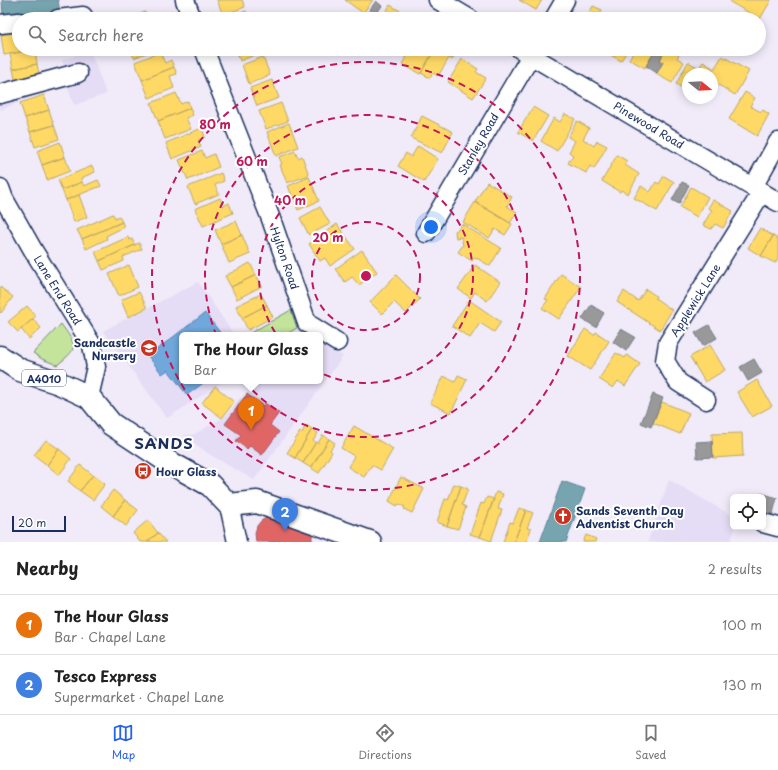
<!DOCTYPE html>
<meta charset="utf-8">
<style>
:root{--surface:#fff;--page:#f6f6f6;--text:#222;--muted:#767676;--line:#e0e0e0;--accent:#2563eb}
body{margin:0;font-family:"Playpen Sans",sans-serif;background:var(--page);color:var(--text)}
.controls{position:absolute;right:12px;bottom:12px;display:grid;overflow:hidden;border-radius:6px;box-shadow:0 2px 10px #0003}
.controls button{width:36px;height:36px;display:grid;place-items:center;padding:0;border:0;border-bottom:1px solid var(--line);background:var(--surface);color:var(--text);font:20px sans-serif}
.compass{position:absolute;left:682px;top:68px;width:36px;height:36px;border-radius:50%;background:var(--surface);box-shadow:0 2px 10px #0003;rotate:108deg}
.scale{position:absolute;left:12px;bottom:10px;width:54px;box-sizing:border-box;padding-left:4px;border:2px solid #1b2f5e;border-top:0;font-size:11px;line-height:14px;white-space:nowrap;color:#1b2f5e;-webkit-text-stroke:3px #fff;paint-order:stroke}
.you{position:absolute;left:431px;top:227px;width:14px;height:14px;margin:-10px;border:3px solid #fff;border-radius:50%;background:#1a73e8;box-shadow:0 0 0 6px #1a73e833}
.badge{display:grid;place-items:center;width:26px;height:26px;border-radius:50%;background:var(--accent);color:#fff;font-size:13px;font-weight:700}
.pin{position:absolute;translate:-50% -33px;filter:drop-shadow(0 1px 2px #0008)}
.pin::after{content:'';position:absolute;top:21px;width:14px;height:12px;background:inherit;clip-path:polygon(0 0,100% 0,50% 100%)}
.popup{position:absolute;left:179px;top:332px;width:144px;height:52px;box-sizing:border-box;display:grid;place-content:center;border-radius:6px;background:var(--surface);filter:drop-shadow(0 1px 3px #0005);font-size:13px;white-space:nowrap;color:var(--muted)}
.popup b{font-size:15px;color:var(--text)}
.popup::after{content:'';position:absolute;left:50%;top:100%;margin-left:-8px;border:8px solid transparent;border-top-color:var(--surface)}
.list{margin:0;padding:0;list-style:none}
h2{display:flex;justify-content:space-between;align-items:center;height:52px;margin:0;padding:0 16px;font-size:17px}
h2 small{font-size:13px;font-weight:400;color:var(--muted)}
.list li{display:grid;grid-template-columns:26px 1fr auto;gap:12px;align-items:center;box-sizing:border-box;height:60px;padding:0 16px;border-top:1px solid var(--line)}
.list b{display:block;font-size:15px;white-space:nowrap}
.list p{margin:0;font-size:13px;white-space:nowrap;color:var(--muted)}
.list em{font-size:13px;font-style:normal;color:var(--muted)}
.icon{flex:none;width:22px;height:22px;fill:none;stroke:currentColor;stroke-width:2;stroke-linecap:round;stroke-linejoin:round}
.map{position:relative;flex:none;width:778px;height:542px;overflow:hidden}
.search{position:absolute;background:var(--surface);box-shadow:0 2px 10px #0003;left:12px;right:12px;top:12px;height:44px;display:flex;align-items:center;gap:10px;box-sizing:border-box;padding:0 14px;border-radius:22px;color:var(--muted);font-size:15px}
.sheet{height:172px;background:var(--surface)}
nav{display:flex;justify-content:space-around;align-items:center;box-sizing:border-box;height:56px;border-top:1px solid var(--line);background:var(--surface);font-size:11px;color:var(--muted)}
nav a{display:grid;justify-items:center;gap:2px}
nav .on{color:var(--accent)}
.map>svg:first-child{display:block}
.built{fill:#e5dcf5}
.green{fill:#c4e49c;stroke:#708a7d}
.homes{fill:#ffd966;stroke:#bba664}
.shops{fill:#e06666;stroke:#a55664}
.schools{fill:#6fa8dc;stroke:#5684b6}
.public{fill:#76a5af;stroke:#5b8297}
.industry{fill:#999;stroke:#737987}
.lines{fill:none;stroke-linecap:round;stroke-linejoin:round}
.minor-casing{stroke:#1b2f5e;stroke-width:21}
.highway-casing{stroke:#1b2f5e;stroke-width:25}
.minor{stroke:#fff;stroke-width:18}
.highway{stroke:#fff;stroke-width:22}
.ring{fill:none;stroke:#c2185b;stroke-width:2;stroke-dasharray:7 5}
.labels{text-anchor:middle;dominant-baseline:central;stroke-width:4;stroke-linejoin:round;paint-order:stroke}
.shield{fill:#fff;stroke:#5f6d8e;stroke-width:1}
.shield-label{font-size:10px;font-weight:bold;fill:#1b2f5e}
.street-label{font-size:11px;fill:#1b2f5e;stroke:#fff}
.poi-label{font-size:11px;font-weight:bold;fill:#1b2f5e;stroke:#fff;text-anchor:start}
.district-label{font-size:15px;font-weight:bold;letter-spacing:1px;fill:#1b2f5e;stroke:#fff}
.centre{fill:#c2185b;stroke:#fff;stroke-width:2}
.ring-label{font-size:12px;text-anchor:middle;font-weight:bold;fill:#c2185b;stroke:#fff;stroke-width:4;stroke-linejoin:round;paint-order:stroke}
</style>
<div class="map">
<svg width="778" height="542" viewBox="0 0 778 542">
<rect width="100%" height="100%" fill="#f0eaf9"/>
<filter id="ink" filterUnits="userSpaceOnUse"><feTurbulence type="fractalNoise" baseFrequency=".025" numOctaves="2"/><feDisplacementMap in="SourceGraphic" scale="8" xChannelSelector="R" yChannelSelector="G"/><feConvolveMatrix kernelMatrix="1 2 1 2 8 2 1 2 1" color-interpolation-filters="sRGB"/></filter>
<g filter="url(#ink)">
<!-- built -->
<path class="built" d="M90,50l16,44 -32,11 -6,-17 -26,5 -42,17v-25l66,-10 -4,-15z
M198,282l36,53h-52v46h42l-57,37 -64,-87z
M320,344l23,12 -89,124 -45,-26 -25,-19h9l28,-16 9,-8 6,-8 26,-22h58z
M669,480l64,36v11h3l-6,15h-82z"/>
<!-- green -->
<path class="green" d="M291,310l6,18 -12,7h-38z
M61,324c16,22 18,24 -4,41l-15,-6 -9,-6z"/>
<!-- homes -->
<path class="homes" d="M217,0h25l3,7 -22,8z
M345,0h28l-10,13z
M519,0h23l-6,10z
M732,0h39l-11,19 -30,-17z
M390,5l24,14h-32z
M593,6l9,4 -3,5 7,4h-20z
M246,11l3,8h-25z
M145,12l2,7h-19z
M19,32v17h16l-31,6 -3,-20z
M35,49l2,15 -24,5 -3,-15z
M130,49h27l-23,9z
M236,49h25l1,3 -22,9z
M407,49h28l-15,25 -18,-10 4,-7 -3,-1z
M435,49h3l6,4 2,-4h7l4,2 -5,9 -3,-2 -11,18 -5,-3 -3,5 -9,-5z
M605,49h23l-7,12 -17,-10z
M635,49h21l-11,19 -16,-9z
M666,49h12l3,2 -4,7 7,4 -12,21 -16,-9 7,-12 -3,-2z
M160,52l5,11 6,-3 3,7 -32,13 -7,-18z
M722,56l27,15 -14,24 -23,-14 -1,-7z
M263,57l7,18 -21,9 -7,-19z
M462,59l16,10 -2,3 10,6 -13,20 -25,-16z
M688,62l11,6 4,-6 10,6 -4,6h-21v17l-12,-7z
M37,64l3,15 -24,5 -3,-15z
M174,67l3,7 -7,2 4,12 -25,10 -7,-18z
M272,80l7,18 -22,8 -7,-18z
M745,92l10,6 -5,8 11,6 2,-2 6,4 -12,22 -28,-17z
M176,93l5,11 7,-3 2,7 -32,13 -7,-18z
M44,95l5,15 -24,8 -5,-15z
M281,103l7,18 -22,8 -7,-18z
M533,107l15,9 -15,25 -15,-9z
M190,108l3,7 -7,3 5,11 -26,10 -7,-18z
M49,110l5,15 -24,7 -5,-14z
M565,114l10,5 -18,32 -16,-10 13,-23 6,4z
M422,116l31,16 -11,21 -31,-15z
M577,121l12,7 -6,11 11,7 3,-5 10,5 -13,23 -4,-3 -4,7 -18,-10 5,-8 -4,-3 6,-11 -7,-4z
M289,123l9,24 -22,9 -9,-24z
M54,125l5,14 -24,8 -5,-15z
M202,128l3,9 -7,3 3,7 -29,12 -6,-16z
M60,142l5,15 -23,8 -5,-14z
M418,146l20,13 -14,23 -26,-16 8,-13 5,4z
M202,151l3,7 9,-4 5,13 -31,13 -9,-20z
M295,151l3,7 4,-2 7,19 -22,8 -7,-18 2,-1 -3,-7z
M617,155l10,6 -2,4 14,9 -11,20 -7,-4 -1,2 -18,-11z
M65,157l5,14 -23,9 -5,-15z
M92,166l3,6 -14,6 1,4 -20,8 -4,-10z
M221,173l3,8 -9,4 4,9 -24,10 -7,-17z
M664,176l10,6 -17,29 -23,-13 7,-12 9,6 6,-10 3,2z
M309,177l10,24 -21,9 -10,-24z
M98,180l3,6 -35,14 -4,-10 20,-8 2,4z
M487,182l25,15 -5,9 10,6 -7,11 -35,-21z
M691,187l17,10 -11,20 -17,-10z
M79,195l8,22 -13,5 -8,-22z
M220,198l3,8 6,-3 4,10 -30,13 -8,-17z
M713,200l20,11 -10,17 -8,-4 -4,5 -8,-4 9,-15 -4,-2z
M475,202l37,22 -7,11 -10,-6 -6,9 -26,-16z
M320,207l10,17 -21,11 -9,-17z
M113,214l2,4 4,-2 3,6 -40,17 -5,-9z
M236,221l6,14 -21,9 -6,-14z
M122,222l2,5 -18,9 1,3 -21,10 -4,-10z
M337,224l18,25 -25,17 -5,-8 -5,3 -11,-17z
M462,224l39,24 -11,18 -15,-9 -3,4 -14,-9 5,-7 -2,-8 -5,1 -1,-7 2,-1z
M760,228l13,8 -12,20 -13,-8z
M242,235l8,19 -21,9 -8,-19z
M773,236l5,3v19l-3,5 -14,-7z
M128,237l1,3 3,-1 3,6 -36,16 -4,-9z
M139,243l3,6 -19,8 1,4 -21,9 -4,-9z
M362,250l15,22 -18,13 -7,-8 -7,5 -10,-13z
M250,263l6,12 -25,12 -6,-11z
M129,265l9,22 -19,9 -10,-22z
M475,265l25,17 -13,19 -12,-9 -4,6 -13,-9z
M561,274l20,13 -22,32 -17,-11 6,-8 -3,-1z
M256,275l6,11 -25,13 -6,-12z
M396,275l24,24 -14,14 -12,-11 -12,12 -12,-12z
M0,287l13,10 -12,16 -1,-1z
M646,289l10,7 -1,2 17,12 -12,20 -43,-28 7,-11 14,10z
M139,292l8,16 -19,9 -7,-17z
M261,294l6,11 -25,13 -6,-12z
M469,300l32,22 -7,10 -14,-9 -10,15 -18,-12z
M267,305l6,12 -25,13 -6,-12z
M27,306l9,10 -18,16 -10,-10z
M33,319l8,9 -12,11 -8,-10z
M585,329l9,6 2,-3 13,9 -19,29 -22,-14z
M710,345l15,25 -20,12 -15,-25z
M616,353l9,5 2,-3 13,9 -15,22 -7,-5 -5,7 -14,-9z
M458,375l9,4 -16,34 -21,-10 14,-27 11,6z
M757,380l15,26 -20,11 -15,-25z
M215,386l19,16 -12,16 -20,-15z
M662,402l27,11 -9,21 -27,-11z
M306,425l6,4 -17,29 -8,-5 13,-21 2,1z
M354,426l39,23 -12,21 -9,-5 -8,12 -16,-10 6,-11 -13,-8z
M312,429l6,4 -5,8 3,1 -13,21 -8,-5z
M742,433l1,23 -30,2 -1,-24z
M323,435l6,4 -18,29 -8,-5 13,-21 2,1z
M329,439l6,4 -5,7 2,2 -13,21 -8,-5z
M46,440l13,9 -12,16 -13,-10z
M59,449l12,10 -12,16 -12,-10z
M80,465l13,10 -13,16 -12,-10z
M93,475l12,9 -12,16 -13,-9z
M401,477l23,12 -12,24 -8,-4 1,-2 -7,-3 -1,2 -8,-5z
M454,484l7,2 -14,40 -10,-4 8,-23 3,1z
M461,486l7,3 -6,16 4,2 -8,22 -11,-3z
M113,490l12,10 -12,16 -12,-10z
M496,492l7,2 -5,15 4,1 -11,31 -11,-4z
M487,497l7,2 -14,38 -10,-3 11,-31 3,1z
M125,500l13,10 -12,16 -13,-10z
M519,508l7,2 -12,32h-11l7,-20 3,1z
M526,510l7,3 -6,15 4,1 -5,13h-12z
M148,520l10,13 -11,9h-7l-7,-9z
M158,533l8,9h-19z
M586,535l10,4 -1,3h-12z"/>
<!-- shops -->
<path class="shops" d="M247,394l16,12 2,-3 14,10 -9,12 9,7 -17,23 -12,-9 -3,3 -11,-8 5,-6 -16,-11z
M268,517l48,12 -4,7v6h-56l-1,-9 2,-7 4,-5z"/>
<!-- schools -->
<path class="schools" d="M205,313l17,22h-40v46h24l-19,14 -19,-25 -6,4 -14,-18z"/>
<!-- public -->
<path class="public" d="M2,0h56l2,13 -57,4z
M562,481l23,8 -19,53h-26z"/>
<!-- industry -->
<path class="industry" d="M376,1l6,5 -10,13 -6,-4z
M656,49h3l5,3 -4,8 3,2 -6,11 -11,-7z
M682,182l7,3 -10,19 -7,-4z
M591,305l13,8 -8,14 -14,-8z
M709,325l8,13 -14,8 -8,-13z
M621,329l14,8 -9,14 -13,-9z
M754,359l8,14 -14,8 -8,-14z
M653,394l10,4 -12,29 -10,-4z
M712,441l1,16 -16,1 -1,-16z
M761,493l16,5 -5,19 -9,-3v-17h-3z"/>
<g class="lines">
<!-- minor casing -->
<g class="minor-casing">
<path id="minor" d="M185,0l7,19
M438,0l32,19
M58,19l25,-3
M554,19l11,-19
M0,24l19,-2
M204,49l67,170 36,104 30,19
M520,49l258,153
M0,94l78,-21
M753,187l25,-45
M0,188l4,11 29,51 59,95 4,22 -7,30
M426,233l109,-184
M706,400l-28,-18 -13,-21 3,-18 94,-151
M229,505l8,37
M763,523l15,4"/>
</g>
<!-- highway casing -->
<g class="highway-casing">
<path id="highway" d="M0,357l20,13 39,13 30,14 22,27 56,37 43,24 19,20 28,-3 113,40"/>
</g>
<!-- minor -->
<use href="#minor" class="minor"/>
<!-- highway -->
<use href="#highway" class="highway"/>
</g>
</g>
<!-- distance rings -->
<g class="ring">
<circle cx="366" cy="276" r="54"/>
<circle cx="366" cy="276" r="107"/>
<circle cx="366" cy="276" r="161"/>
<circle cx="366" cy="276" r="214"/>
</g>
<!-- icons -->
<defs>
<g id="school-disc" transform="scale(0.9)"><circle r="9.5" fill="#c8321e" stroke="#fff"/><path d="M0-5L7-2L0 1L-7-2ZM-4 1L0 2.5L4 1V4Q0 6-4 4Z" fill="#fff"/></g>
<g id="bus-disc" transform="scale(0.9)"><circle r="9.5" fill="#c8321e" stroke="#fff"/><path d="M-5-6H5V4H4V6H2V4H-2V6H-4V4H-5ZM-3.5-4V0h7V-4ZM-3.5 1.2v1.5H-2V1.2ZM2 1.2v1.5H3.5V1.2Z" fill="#fff"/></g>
<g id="church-disc" transform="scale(0.9)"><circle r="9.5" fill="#c8321e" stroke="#fff"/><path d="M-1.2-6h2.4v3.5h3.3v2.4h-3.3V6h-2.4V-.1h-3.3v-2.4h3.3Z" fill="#fff"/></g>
</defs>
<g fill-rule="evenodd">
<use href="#school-disc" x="149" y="348"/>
<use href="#bus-disc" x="143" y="471"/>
<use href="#church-disc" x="563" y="516"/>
</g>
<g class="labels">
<!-- shield labels -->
<rect class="shield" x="22" y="370" width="44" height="16" rx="3"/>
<g class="shield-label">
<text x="44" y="378">A4010</text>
</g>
<!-- street labels -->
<g class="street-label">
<text transform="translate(649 125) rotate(31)">Pinewood Road</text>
<text transform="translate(478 144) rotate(-60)">Stanley Road</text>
<text transform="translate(285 258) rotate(71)">Hylton Road</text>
<text transform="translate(58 290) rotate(58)">Lane End Road</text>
<text transform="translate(695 300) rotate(-58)">Applewick Lane</text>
</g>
<!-- poi labels -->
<g class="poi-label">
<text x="136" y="342" text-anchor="end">Sandcastle<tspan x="136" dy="13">Nursery</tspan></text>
<text x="156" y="471">Hour Glass</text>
<text x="576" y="510">Sands Seventh Day<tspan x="576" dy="13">Adventist Church</tspan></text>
</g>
<!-- district labels -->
<g class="district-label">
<text x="164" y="442">SANDS</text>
</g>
</g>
<circle cx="366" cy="276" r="6" class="centre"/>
<g class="ring-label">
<text x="215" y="129">80 m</text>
<text x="252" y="166">60 m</text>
<text x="290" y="205">40 m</text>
<text x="328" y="242">20 m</text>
</g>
</svg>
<div class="controls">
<button><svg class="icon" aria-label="locate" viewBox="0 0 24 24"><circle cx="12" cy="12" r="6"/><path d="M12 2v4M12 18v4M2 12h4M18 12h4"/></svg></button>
</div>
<svg class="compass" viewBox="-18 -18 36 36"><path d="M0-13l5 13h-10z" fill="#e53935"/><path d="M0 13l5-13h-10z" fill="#767676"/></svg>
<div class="scale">20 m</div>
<div class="you"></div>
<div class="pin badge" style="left:251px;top:430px;background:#e8710a">1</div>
<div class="popup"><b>The Hour Glass</b>Bar</div>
<div class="pin badge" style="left:285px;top:531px;background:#3f7fe0">2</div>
<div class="search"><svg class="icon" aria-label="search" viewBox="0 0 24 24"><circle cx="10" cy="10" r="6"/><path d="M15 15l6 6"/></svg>Search here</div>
</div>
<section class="sheet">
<h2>Nearby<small>2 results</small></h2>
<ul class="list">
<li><span class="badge" style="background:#e8710a">1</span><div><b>The Hour Glass</b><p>Bar · Chapel Lane</p></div><em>100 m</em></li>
<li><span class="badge" style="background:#3f7fe0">2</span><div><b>Tesco Express</b><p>Supermarket · Chapel Lane</p></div><em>130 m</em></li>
</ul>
</section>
<nav>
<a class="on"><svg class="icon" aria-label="map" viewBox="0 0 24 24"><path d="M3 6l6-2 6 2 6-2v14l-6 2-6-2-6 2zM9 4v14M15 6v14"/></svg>Map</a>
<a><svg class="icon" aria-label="directions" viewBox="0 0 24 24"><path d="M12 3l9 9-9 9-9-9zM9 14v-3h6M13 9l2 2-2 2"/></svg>Directions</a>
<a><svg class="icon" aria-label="saved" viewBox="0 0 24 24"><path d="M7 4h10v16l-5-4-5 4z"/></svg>Saved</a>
</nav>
